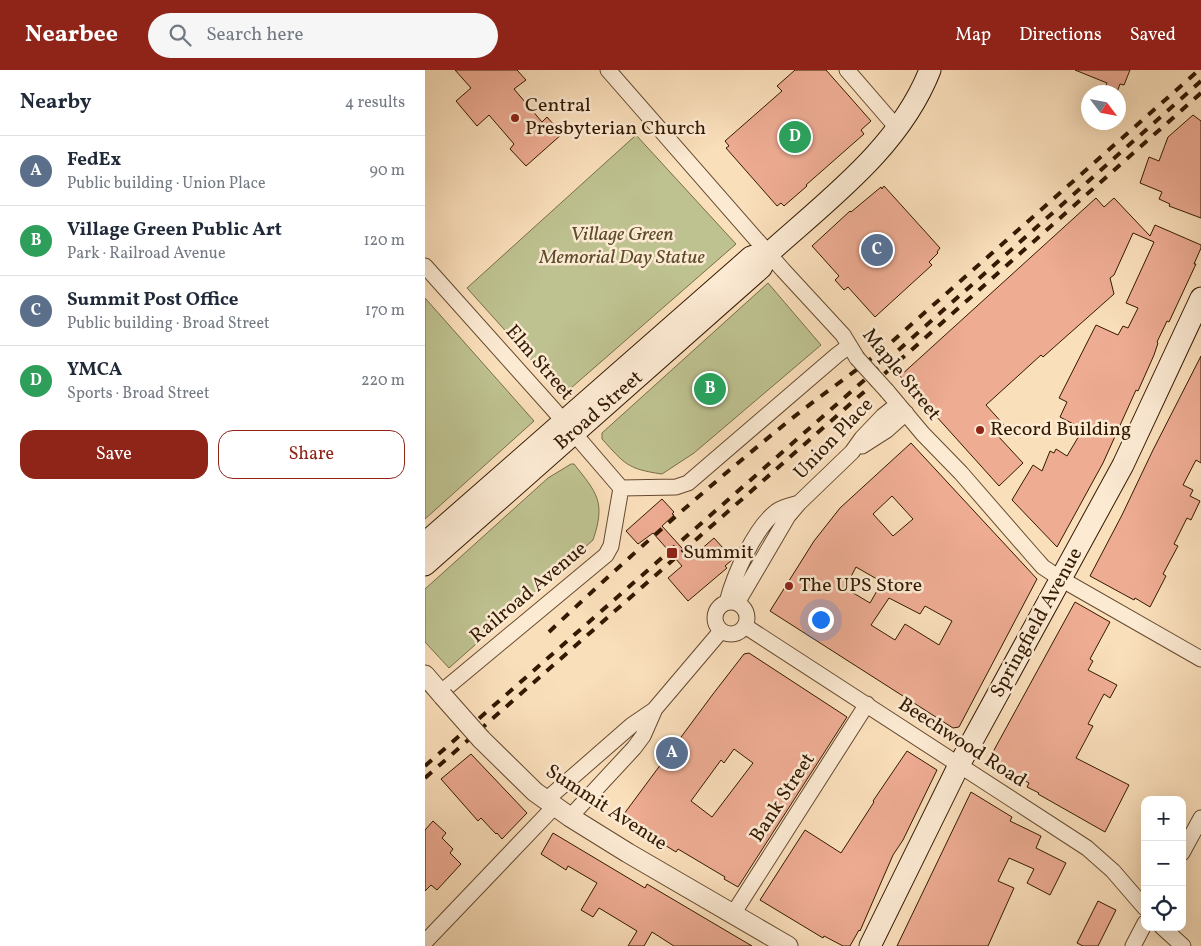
<!DOCTYPE html>
<meta charset="utf-8">
<style>
:root{--surface:#fff;--page:#f6f6f7;--text:#1f2937;--muted:#747a83;--line:#e0e1e3;--accent:#8f2418}
body{margin:0;font-family:Vollkorn,serif;background:var(--page);color:var(--text)}
.controls{position:absolute;right:15px;bottom:15px;display:grid;overflow:hidden;border-radius:10px;box-shadow:0 5px 20px #0002}
.controls button{width:45px;height:45px;display:grid;place-items:center;padding:0;border:0;border-bottom:1px solid var(--line);background:var(--surface);color:var(--text);font:25px sans-serif}
.compass{position:absolute;left:656px;top:15px;width:45px;height:45px;border-radius:50%;background:var(--surface);box-shadow:0 5px 20px #0002;rotate:122deg}
.you{position:absolute;left:395px;top:549px;width:18px;height:18px;margin:-12px;border:4px solid #fff;border-radius:50%;background:#1a73e8;box-shadow:0 0 0 8px #1a73e833}
.badge{display:grid;place-items:center;width:32px;height:32px;border-radius:50%;background:var(--accent);color:#fff;font-size:16px;font-weight:700}
.pin{position:absolute;translate:-50% -50%;border:2px solid #fff;box-shadow:0 1px 5px #0006}
.list{margin:0;padding:0;list-style:none}
h2{display:flex;justify-content:space-between;align-items:center;height:65px;margin:0;padding:0 20px;font-size:21px}
h2 small{font-size:16px;font-weight:400;color:var(--muted)}
.list li{display:grid;grid-template-columns:32px 1fr auto;gap:15px;align-items:center;box-sizing:border-box;height:70px;padding:0 20px;border-top:1px solid var(--line)}
.list b{display:block;font-size:19px;white-space:nowrap}
.list p{margin:0;font-size:16px;white-space:nowrap;color:var(--muted)}
.list em{font-size:16px;font-style:normal;color:var(--muted)}
.actions{display:flex;gap:10px;padding:15px 20px}
.actions a{flex:1;padding:11px 0;border:1px solid var(--accent);border-radius:15px;text-align:center;font-size:18px;color:var(--accent)}
.actions .main{background:var(--accent);color:#fff}
.icon{flex:none;width:28px;height:28px;fill:none;stroke:currentColor;stroke-width:2;stroke-linecap:round;stroke-linejoin:round}
.map{position:relative;flex:none;width:776px;height:876px;overflow:hidden}
header{display:flex;align-items:center;gap:30px;box-sizing:border-box;height:70px;padding:0 25px;background:var(--accent);color:#fff}
header strong{font-size:24px}
nav{display:flex;gap:28px;margin-inline-start:auto;font-size:18px}
.search{width:350px;height:45px;background:var(--page);display:flex;align-items:center;gap:12px;box-sizing:border-box;padding:0 18px;border-radius:28px;color:var(--muted);font-size:19px}
main{display:flex}
aside{flex:1;background:var(--surface)}
.map>svg:first-child{display:block}
.green{fill:#bec290;stroke:#786e48}
.building{fill:#eeac93;stroke:#331900;fill-rule:evenodd}
.lines{fill:none;stroke-linecap:round;stroke-linejoin:round}
.minor-casing{stroke:#654a2f;stroke-width:17}
.tertiary-casing{stroke:#654a2f;stroke-width:21}
.secondary-casing{stroke:#331900;stroke-width:23}
.minor{stroke:#fcead3;stroke-width:15}
.tertiary{stroke:#fcead3;stroke-width:19}
.secondary{stroke:#fcead3;stroke-width:21}
.rail{stroke:#331900;stroke-width:4;stroke-dasharray:9 9;stroke-linecap:butt}
.minor-bridge-casing{stroke:#654a2f;stroke-width:17;stroke-linecap:butt}
.tertiary-bridge-casing{stroke:#654a2f;stroke-width:21;stroke-linecap:butt}
.minor-bridge{stroke:#fcead3;stroke-width:15}
.tertiary-bridge{stroke:#fcead3;stroke-width:19}
.poi-dot{fill:#8f2418;stroke:#fcead3;stroke-width:2}
.labels{text-anchor:middle;dominant-baseline:central;stroke-width:5;stroke-linejoin:round;paint-order:stroke}
.poi-label{font-size:20px;fill:#331900;stroke:#fcead3;text-anchor:start}
.park-label{font-size:20px;font-style:italic;fill:#5d4c2b;stroke:#fcead3}
.street-label{font-size:20px;fill:#331900;stroke:#fcead3}
</style>
<header>
<strong>Nearbee</strong>
<div class="search"><svg class="icon" aria-label="search" viewBox="0 0 24 24"><circle cx="10" cy="10" r="6"/><path d="M15 15l6 6"/></svg>Search here</div>
<nav><a>Map</a><a>Directions</a><a>Saved</a></nav>
</header>
<main>
<aside>
<h2>Nearby<small>4 results</small></h2>
<ul class="list">
<li><span class="badge" style="background:#5c6f8a">A</span><div><b>FedEx</b><p>Public building · Union Place</p></div><em>90 m</em></li>
<li><span class="badge" style="background:#2e9e5b">B</span><div><b>Village Green Public Art</b><p>Park · Railroad Avenue</p></div><em>120 m</em></li>
<li><span class="badge" style="background:#5c6f8a">C</span><div><b>Summit Post Office</b><p>Public building · Broad Street</p></div><em>170 m</em></li>
<li><span class="badge" style="background:#2e9e5b">D</span><div><b>YMCA</b><p>Sports · Broad Street</p></div><em>220 m</em></li>
</ul>
<div class="actions"><a class="main">Save</a><a>Share</a></div>
</aside>
<div class="map">
<svg width="776" height="876" viewBox="0 0 776 876">
<rect width="100%" height="100%" fill="#fadfbb"/>
<filter id="stains"><feTurbulence type="fractalNoise" baseFrequency=".004" numOctaves="4"/><feColorMatrix values="0 0 0 0 .2 0 0 0 0 .09 0 0 0 0 .02 0 0 0 .5 -.17"/></filter>
<radialGradient id="worn" r=".72"><stop offset=".6" stop-color="#630" stop-opacity="0"/><stop offset="1" stop-color="#630" stop-opacity=".3"/></radialGradient>
<!-- green -->
<path class="green" d="M211,65l100,109 -173,151 -96,-107z
M343,213l53,62 -127,108 -32,21c-35,-5 -37,-10 -60,-35v-6z
M0,228l109,123 -109,98z
M146,394h3c23,29 32,38 19,76l-144,128 -24,-26v-53l123,-111z"/>
<!-- building -->
<path class="building" d="M30,0h62l9,10 -12,9 28,33 5,-5 15,17 -36,32 -16,-17 4,-5 -25,-29 -12,11 -21,-25 15,-13z
M370,0h31l45,51 -10,9 3,4 -58,51 1,1 -23,20 -3,-3 -4,3 -51,-58 3,-2 -4,-5 57,-50 -5,-5z
M650,0h55l-6,15 -4,-1 -3,8 -12,-4 2,-5z
M768,45l8,6v97l-32,-12 1,-2 -11,-5 3,-7 -22,-9 9,-26 10,4 9,-24z
M459,116l56,62 -3,4 1,1 -9,9 3,3 -57,52 -27,-30 -4,3 -9,-10 4,-4 -27,-30 38,-35 1,1 30,-25 1,2z
M671,128l8,9 10,-9 36,38 5,-11 46,20v3l-7,16h2l-27,58 -2,-1 -10,21 1,1 -4,12 -16,36 -2,-1 -33,73 -46,84 -45,-47 21,-35 9,6 8,-20 4,2 2,-4 11,7 16,-27 -23,-12 7,-15 -8,-4 37,-73 22,10 5,-9 5,2 10,-20 -12,-5 28,-61 -21,-9 -19,42 -4,3 4,16 -71,63 -2,-2 -55,50 18,20 -6,11 25,27 -24,23 -99,-110z
M776,286v107l-5,-3 -13,25 10,5 -3,6 10,5 -9,19 -4,-2 -13,26 4,2 -15,28 3,2 -16,31 -15,-9 -1,2 -44,-24 32,-61 31,-65z
M486,373l126,136 -78,148 -6,1 -183,-117 44,-70 26,-33zM467,426l21,23 -20,17 -20,-22zM431,497l26,15 -12,21 -25,-15zM464,528l31,16 5,-8 27,15 -13,24 -34,-21 -10,16 -24,-15z
M237,429l12,13 -2,2 2,1 -12,11 29,32 23,-20 19,21 -8,7 2,2 -39,33 -20,-23 14,-12 -29,-33 -15,11 -12,-13z
M650,532l35,20 -20,37 3,2 -5,9 29,15 -7,13 -6,-4 -16,30 5,2 -17,32 53,27 -24,47 -67,-38 1,-1 -12,-6 2,-4 -41,-22z
M324,583l98,64 -109,170 -14,-8 1,-2 -47,-28 -2,3 -55,-34 92,-124 31,-40zM309,679l19,14 -41,54 -21,-16 30,-41 3,3z
M482,681l30,19 -34,70 -10,15 -33,76 -1,-1 -9,16h-7l-19,-10 -1,2 -63,-38 45,-70 36,23 33,-51 -1,-1z
M46,684l56,59 -25,26 -5,-6 -1,1 -15,-16 -3,3 -37,-42z
M546,722l41,25 -2,4 31,15 -5,12 30,15 -16,32 -23,-12 7,-14 -25,-11 -11,23 16,7 -26,58h-91z
M8,751l13,12 -4,5 11,11 -3,4 11,11 -24,26 -6,-5 -6,6v-61z
M128,763l92,55 2,-4 105,62h-78l-22,-14 -8,14h-16l9,-15 -38,-23 -6,9 -12,-7 16,-27 -29,-17 -2,4 -25,-16z
M673,831l18,9 -18,36h-15l-6,-3z"/>
<g class="lines">
<!-- minor casing -->
<g class="minor-casing">
<path id="minor" d="M183,0l175,200 60,65 14,23
M422,0l51,59
M0,196l128,143 68,79
M462,321l36,43 38,39 74,85 8,9 18,12 140,80
M437,376l25,-16 19,-17
M196,418l55,-1 12,-4 149,-128 12,-9
M302,532c7,-26 27,-74 50,-91 5,-4 15,-6 22,-8
M290 548a16 16 0 1 1 32 0a16 16 0 1 1-32 0Z
M312,533l51,-87 11,-13 53,-51 10,-14 21,-22 15,-12
M320,556l342,222 26,23 32,37
M15,623l166,-138 5,-9 10,-58
M121,730l86,-75 22,-15 67,-79
M145,747l64,-69 9,-12 11,-25
M757,783l19,-35
M308,844l134,-210
M737,857l21,19
M0,872l130,-136
M708,876l12,-23"/>
</g>
<!-- tertiary casing -->
<g class="tertiary-casing">
<path id="tertiary" d="M0,605l18,21
M56,669l54,53 35,25 58,36 160,93"/>
</g>
<!-- secondary casing -->
<g class="secondary-casing">
<path id="secondary" d="M0,473l326,-286 3,-1
M0,495l336,-297 8,-15c60,-54 131,-106 161,-183
M445,876l89,-181 164,-300 78,-167"/>
</g>
<!-- minor -->
<use href="#minor" class="minor"/>
<!-- tertiary -->
<use href="#tertiary" class="tertiary"/>
<!-- secondary -->
<use href="#secondary" class="secondary"/>
<!-- rail -->
<path class="rail" d="M124,562c76,-72 155,-142 236,-208 33,-27 69,-51 102,-78l312,-276
M0,696l469,-412 307,-273
M0,708l448,-394 328,-291"/>
<!-- minor-bridge casing -->
<g class="minor-bridge-casing">
<path id="minor-bridge" d="M432,288l30,33"/>
</g>
<!-- tertiary-bridge casing -->
<g class="tertiary-bridge-casing">
<path id="tertiary-bridge" d="M18,626l38,43"/>
</g>
<!-- minor-bridge -->
<use href="#minor-bridge" class="minor-bridge"/>
<!-- tertiary-bridge -->
<use href="#tertiary-bridge" class="tertiary-bridge"/>
</g>
<!-- markers -->
<g class="poi-dot">
<circle cx="90" cy="48" r="5"/>
<circle cx="555" cy="360" r="5"/>
<rect x="241" y="477" width="12" height="12" rx="2.5"/>
<circle cx="364" cy="516" r="5"/>
</g>
<g class="labels">
<!-- poi labels -->
<g class="poi-label">
<text x="100" y="36">Central<tspan x="100" dy="23">Presbyterian Church</tspan></text>
<text x="565" y="360">Record Building</text>
<text x="258" y="483">Summit</text>
<text x="374" y="516">The UPS Store</text>
</g>
<!-- park labels -->
<g class="park-label">
<text x="197" y="165">Village Green<tspan x="197" dy="23">Memorial Day Statue</tspan></text>
</g>
<!-- street labels -->
<g class="street-label">
<text transform="translate(114 293) rotate(49)">Elm Street</text>
<text transform="translate(476 305) rotate(51)">Maple Street</text>
<text transform="translate(174 341) rotate(-41)">Broad Street</text>
<text transform="translate(409 369) rotate(-46)">Union Place</text>
<text transform="translate(104 523) rotate(-40)">Railroad Avenue</text>
<text transform="translate(612 553) rotate(-61)">Springfield Avenue</text>
<text transform="translate(537 673) rotate(33)">Beechwood Road</text>
<text transform="translate(358 728) rotate(-57)">Bank Street</text>
<text transform="translate(181 738) rotate(33)">Summit Avenue</text>
</g>
</g>
<rect width="100%" height="100%" filter="url(#stains)"/>
<rect width="100%" height="100%" fill="url(#worn)"/>
</svg>
<div class="controls">
<button>+</button>
<button>−</button>
<button><svg class="icon" aria-label="locate" viewBox="0 0 24 24"><circle cx="12" cy="12" r="6"/><path d="M12 2v4M12 18v4M2 12h4M18 12h4"/></svg></button>
</div>
<svg class="compass" viewBox="-18 -18 36 36"><path d="M0-13l5 13h-10z" fill="#e53935"/><path d="M0 13l5-13h-10z" fill="#747a83"/></svg>
<div class="you"></div>
<div class="pin badge" style="left:247px;top:683px;background:#5c6f8a">A</div>
<div class="pin badge" style="left:285px;top:319px;background:#2e9e5b">B</div>
<div class="pin badge" style="left:452px;top:180px;background:#5c6f8a">C</div>
<div class="pin badge" style="left:370px;top:67px;background:#2e9e5b">D</div>
</div>
</main>
